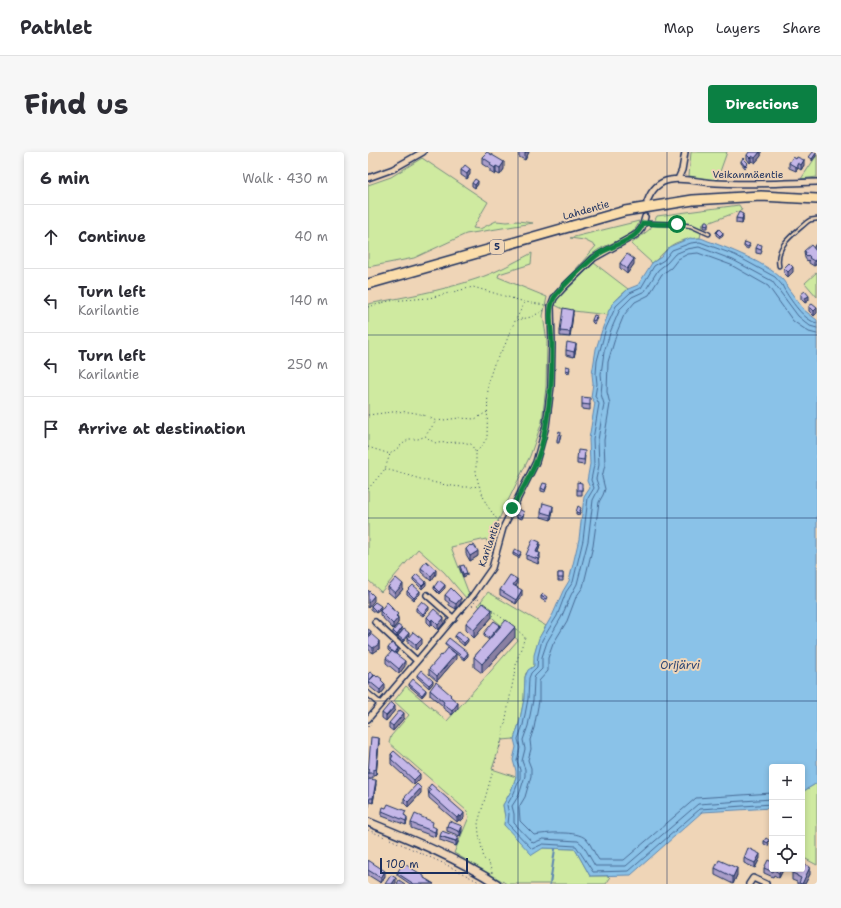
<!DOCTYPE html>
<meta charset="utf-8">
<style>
:root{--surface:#fff;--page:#f7f7f7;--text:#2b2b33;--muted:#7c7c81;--line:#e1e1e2;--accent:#0b8043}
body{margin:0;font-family:"Shantell Sans",sans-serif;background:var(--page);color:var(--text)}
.controls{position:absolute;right:12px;bottom:12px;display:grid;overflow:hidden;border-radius:4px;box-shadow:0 2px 6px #0003}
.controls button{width:36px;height:36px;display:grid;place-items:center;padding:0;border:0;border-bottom:1px solid var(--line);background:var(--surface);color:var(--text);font:20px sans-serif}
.scale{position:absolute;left:12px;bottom:10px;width:88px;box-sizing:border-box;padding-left:4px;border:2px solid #1b2f5e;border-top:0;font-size:11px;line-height:14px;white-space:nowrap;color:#1b2f5e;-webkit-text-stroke:3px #efd5b7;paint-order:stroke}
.stop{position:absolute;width:12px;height:12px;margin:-9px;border:3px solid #0b8043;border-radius:50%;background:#fff}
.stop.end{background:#0b8043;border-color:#fff;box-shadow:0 1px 4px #0008}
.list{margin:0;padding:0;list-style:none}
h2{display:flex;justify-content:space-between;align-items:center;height:52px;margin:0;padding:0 16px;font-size:17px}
h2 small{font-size:13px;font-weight:400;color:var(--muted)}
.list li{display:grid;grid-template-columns:26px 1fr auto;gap:12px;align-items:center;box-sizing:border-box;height:64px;padding:0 16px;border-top:1px solid var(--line)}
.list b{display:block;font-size:15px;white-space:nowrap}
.list p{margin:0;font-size:13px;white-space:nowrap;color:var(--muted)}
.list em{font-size:13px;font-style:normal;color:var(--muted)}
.icon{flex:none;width:22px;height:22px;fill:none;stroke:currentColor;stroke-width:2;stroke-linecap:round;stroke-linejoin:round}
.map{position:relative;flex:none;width:449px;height:732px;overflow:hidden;border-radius:4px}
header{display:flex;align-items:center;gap:24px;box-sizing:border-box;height:56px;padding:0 20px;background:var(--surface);border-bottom:1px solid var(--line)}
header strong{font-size:19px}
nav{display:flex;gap:22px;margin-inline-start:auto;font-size:14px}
.intro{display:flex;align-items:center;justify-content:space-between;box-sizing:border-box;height:96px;padding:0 24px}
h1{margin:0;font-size:28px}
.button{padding:10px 18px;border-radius:4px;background:var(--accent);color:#fff;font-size:14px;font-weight:700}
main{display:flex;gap:24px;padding:0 24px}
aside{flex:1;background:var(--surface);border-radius:4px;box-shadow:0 2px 6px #0003}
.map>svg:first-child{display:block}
.green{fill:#cfeaa0;stroke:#758c7f}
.water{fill:#8ac2e8;stroke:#5e87b1}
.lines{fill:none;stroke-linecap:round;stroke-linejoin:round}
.shore{stroke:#476a95;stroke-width:1}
.stream{stroke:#5e87b1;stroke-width:2}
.lane-casing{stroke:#1b2f5e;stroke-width:5.5}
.street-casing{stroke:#1b2f5e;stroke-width:8}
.secondary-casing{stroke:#1b2f5e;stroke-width:10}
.highway-casing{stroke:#1b2f5e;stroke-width:12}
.path{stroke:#1b2f5e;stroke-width:1;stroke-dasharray:1 3;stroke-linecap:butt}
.lane{stroke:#efd5b7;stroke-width:2.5}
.street{stroke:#efd5b7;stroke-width:5}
.secondary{stroke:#efd5b7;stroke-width:7}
.highway{stroke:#fbddab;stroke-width:9}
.wall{fill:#a99dc8;stroke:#1b2f5e}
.shaded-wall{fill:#8a80a2;stroke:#1b2f5e}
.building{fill:#c5b7e8;stroke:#1b2f5e}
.route{stroke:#0b8043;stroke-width:5}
.grid{fill:none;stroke:#1b2f5e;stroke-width:1;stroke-opacity:0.55}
.labels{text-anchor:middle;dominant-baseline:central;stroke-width:4;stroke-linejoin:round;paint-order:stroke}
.shield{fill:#efd5b7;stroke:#5b6179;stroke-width:1}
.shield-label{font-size:9px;font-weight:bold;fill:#1b2f5e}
.street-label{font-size:10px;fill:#1b2f5e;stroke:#efd5b7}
.water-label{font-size:11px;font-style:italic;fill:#2c4573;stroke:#efd5b7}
</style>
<header>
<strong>Pathlet</strong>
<nav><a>Map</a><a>Layers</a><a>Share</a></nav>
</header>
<div class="intro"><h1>Find us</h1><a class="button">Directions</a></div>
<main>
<aside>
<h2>6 min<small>Walk · 430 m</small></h2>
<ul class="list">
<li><svg class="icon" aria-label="ahead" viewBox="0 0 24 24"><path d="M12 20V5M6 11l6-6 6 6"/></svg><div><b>Continue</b></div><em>40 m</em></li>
<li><svg class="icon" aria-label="left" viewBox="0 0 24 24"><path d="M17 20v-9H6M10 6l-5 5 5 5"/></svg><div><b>Turn left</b><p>Karilantie</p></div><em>140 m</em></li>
<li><svg class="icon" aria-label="left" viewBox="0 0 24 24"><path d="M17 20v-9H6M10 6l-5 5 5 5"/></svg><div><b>Turn left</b><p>Karilantie</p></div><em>250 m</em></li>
<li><svg class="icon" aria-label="arrive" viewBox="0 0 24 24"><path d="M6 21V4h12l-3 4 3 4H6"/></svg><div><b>Arrive at destination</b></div></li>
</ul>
</aside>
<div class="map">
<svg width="449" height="732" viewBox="0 0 449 732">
<rect width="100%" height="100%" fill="#efd5b7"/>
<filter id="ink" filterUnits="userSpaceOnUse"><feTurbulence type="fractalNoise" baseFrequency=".025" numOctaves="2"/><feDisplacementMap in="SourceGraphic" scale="8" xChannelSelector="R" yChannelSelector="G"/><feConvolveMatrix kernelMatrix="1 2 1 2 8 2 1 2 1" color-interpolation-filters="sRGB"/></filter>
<g filter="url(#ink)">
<!-- green -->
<path class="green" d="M323,0h36l-10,28 -28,-4z
M449,3v22l-16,2z
M54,6l66,44 -15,26 7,1 16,-8 11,1 11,-1 15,2 -67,11 -52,24 -46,9v-82l23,-8z
M371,53l3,5 -34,13h-5l-3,15c-11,1 -23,2 -32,10 -6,6 -10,11 -16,15l-21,-19 19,-15 7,-13z
M271,69c-4,18 -31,21 -44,31 -7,5 -13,11 -19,17l20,-23 -12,-6 -14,-2z
M164,101l-1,11 -32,10 -1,3 49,20 -4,19 4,25 -1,46 -4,35 -12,34 -32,65 -8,29 -4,-11 -35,8 18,47 -3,4 -22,-26 -26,-23 -37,43 -13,-12v-276c36,-7 73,-13 108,-25 19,-6 37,-16 56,-26z
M226,111l34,26c-8,7 -19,16 -20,26l-43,-5 -10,-5 3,-7z
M449,120v25l-12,-14z
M120,440l58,34c-8,12 -12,26 -12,40l-8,7 -1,4 -1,22 -5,25 -5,15 -12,1 -10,29 24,8 -5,14 -8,14 2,12 -1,8 39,23 32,1 15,27h18l2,2 -4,6h-99l-53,-31 15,-36 -2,-6 -78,-68 2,-7 18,-21 -15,-14 12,-15 41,35 71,-81 -40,-35z
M449,631v82l-15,-8v-65z"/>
<!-- water -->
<path class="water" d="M322,86c3,1 6,0 9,0 4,0 8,3 12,4 17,6 71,27 76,45l17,23 13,10v463l-15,9v-25h-30v41l-70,4 -71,63 -41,1 -15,-27 -32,-1 -11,7 -28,-30 1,-8 -2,-12 8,-14 5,-14v-6l-3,-11 3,-13 -2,-8 5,-15 5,-25 1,-22 3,-7 6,-4v-11l5,-17 14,-24 10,-23 6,-10 10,-42 5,-42 6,-9 -3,-7 3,-17 -1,-25 6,-36 -4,-6 2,-14 -1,-9 4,-25 7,-22 5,-12v-3l5,-9 11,-10 4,-4 10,-4 14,-22 9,-6 8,-10z"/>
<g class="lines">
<!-- shore -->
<path class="shore" d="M404,641l-76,5 -72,62h-25c-5,-6 -7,-15 -13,-21 -9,-9 -41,-6 -52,-4l-14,-14 -1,-14 6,-10 6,-21v-8l-3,-8 3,-11 -1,-9 4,-12 5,-27v-20l9,-10v-13l5,-14 14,-23 9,-24 7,-10 10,-41 6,-44 4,-7 2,-6 -3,-12 3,-12 -1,-25 6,-36 -3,-12 1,-30 9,-30 7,-17 11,-13 14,-7 13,-21 9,-6 7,-9 10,-5 10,-1 33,12 37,21 25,35 16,11 8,2
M404,647l-74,5 -72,62h-31l-12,-21 -5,-4 -35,-2 -10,4 -19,-20v-9l-2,-8 7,-11 6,-19v-7l-3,-8 3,-12 -2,-9 5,-14 5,-26 1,-21 1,-3 7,-7v-12l5,-15 14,-24 10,-23 6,-11 11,-43 5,-41 6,-12 -3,-9 3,-14 -1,-25 6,-36 -3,-10 1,-11 -1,-9 3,-22 7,-22 9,-21 12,-12 13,-6 13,-21 9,-7 8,-9 12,-5 12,-2 34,13 39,21 26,35 12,10 7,2
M404,652l-72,5 -71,62 -36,1 -17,-26 -33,-2 -11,5 -24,-25 1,-10 -2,-9 7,-12 6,-15v-8l-3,-9 3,-13 -2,-9 5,-14 5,-26 1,-21 2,-5 6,-6 1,-11 4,-16 15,-24 9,-24 7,-10 10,-42 5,-42 6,-10 -3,-8 3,-15 -1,-26 6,-35 -4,-8 2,-12 -1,-10 1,-13 9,-33 10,-22 14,-13 11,-5 13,-22 10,-6 8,-10 19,-7 9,-1 35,13 40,22 7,8 2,4c6,10 20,32 33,34"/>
<!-- stream -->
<path class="stream" d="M182,732l5,-35"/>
<!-- lane casing -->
<g class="lane-casing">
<path id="lane" d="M276,71l33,1 14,2 18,8
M448,96l1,-2
M411,114c-4,-21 15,-32 28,-44l3,-2 7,-1"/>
</g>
<!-- street casing -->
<g class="street-casing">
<path id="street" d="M0,26l25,-9 30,-17
M310,27l4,-9 3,-18
M279,50c4,-11 10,-20 23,-22 15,-3 31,3 46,3 33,2 67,0 101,-1
M59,443l27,24
M7,470l42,39
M0,542l12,10
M0,567l105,-124 19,-27 11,-40 33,-66 10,-36 5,-40 1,-41 -1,-39 3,-8 10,-11 30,-29 43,-24 5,-6 3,-11
M381,732l4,-6 13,6"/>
</g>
<!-- secondary casing -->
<g class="secondary-casing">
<path id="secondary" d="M0,670c44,18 89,36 129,62"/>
</g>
<!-- highway casing -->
<g class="highway-casing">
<path id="highway" d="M0,132l257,-73 68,-11 68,-4 56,3"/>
</g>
<!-- path -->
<path class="path" d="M0,155l21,-6 40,-3 44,-11 52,15 20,3
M149,168l14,-3 14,-7
M0,263c25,-3 44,-8 68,6l-10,14
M68,269l23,-3 16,1 12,-7
M0,295l22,7 19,-15h9l8,-3 4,4 6,3 26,-1 9,2 5,9v19l2,10 8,22 13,18
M108,300l5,-5 6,-9 1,-56 6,-18 11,-19 6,-16 14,-27
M17,317c28,7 66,22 94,17
M0,337l17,-20 5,-15
M110,447l5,4
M117,453l21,16
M104,454l5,-7
M0,575l3,-3
M0,678l17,7
M22,687l55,25 38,20
M124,721l-3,-10 -5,-4 -5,-25 -1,-11 24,-84 15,-79 8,-23 -10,-9"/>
<!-- lane -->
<use href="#lane" class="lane"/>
<!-- street -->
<use href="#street" class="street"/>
<!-- secondary -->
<use href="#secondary" class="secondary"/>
<!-- highway -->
<use href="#highway" class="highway"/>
</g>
<!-- wall -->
<path class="wall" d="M151,0h10l-4,8 -6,-3z
M393,0v4l-6,7 -3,-2 -2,2 -3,-4v-4z
M114,5l22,12 -4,6 -4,-2 -1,2 -5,-3v-3l-8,-5z
M425,5l11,8 -3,5 -3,-2 -2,3 -7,-3v-5z
M373,9l7,4 -3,3 -4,-5z
M93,18l9,4 -3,5 -6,-4z
M104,31l6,1 -3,4 -3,-2z
M375,64v5l-1,3 -6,-1v-5z
M340,72v4h-4v-3z
M348,80l7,4 -3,2 -4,-3z
M376,93l6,1 -2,3 -4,-2z
M388,96l6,2 -1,4 -5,-1z
M436,99l13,1v12l-3,2 -5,-3v-2l-1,-1 -1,1 -2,-3z
M252,111l14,1 -7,10 -7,-6z
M416,116l9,4 -5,5 -4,-4z
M433,142l8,6 -4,3 -4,-4z
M441,154l8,7 -3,3 -5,-5z
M205,162l-3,23 -10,-1v-5z
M229,166l-3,6 -2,-2v-2z
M208,197l-2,8 -8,-2v-5z
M198,214l4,3 -1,4 -3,-1z
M222,251v7l-8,-1v-5z
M193,282l-2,9h-2v-3z
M217,304l-1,9 -7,-1v-5z
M179,334l-2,6 -4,-1v-3z
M214,335v8h-5v-5z
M213,358l-2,5 -3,-1v-2z
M185,359l-2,9 -10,-3v-5z
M148,362h8l-2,5 -6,-2z
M172,394l-2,6 2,6 -2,6 -12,-5v-4z
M98,397l12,7 -8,5 -4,-7z
M145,401l8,1 -2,4 -6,-3z
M92,414l7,9 -4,2 -3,-8z
M53,416l15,6 -5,7 -10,-9z
M190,421h5v8h-5z
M45,426l13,7 -4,4 -9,-9z
M149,432l-1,2 6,9 -6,9 -16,-9v-5z
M20,435l15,2 -8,9 -7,-6z
M66,435l11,1 -6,6 -5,-5z
M39,439l13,3 -6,6 -7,-6z
M77,443l16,8 -5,6 -7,-4v-2l-4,-3z
M173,444l6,3 -1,3 -5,-3z
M3,454l10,3 -5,4 -5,-4z
M24,456l6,9v6l-5,6 -13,-14v-4z
M48,456l13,2 -6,6 -7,-5z
M59,465l17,6 -6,7 -6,-6 -1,2 -4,-4z
M124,465l-18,21 -8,-8v-7z
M132,476l15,9 -33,36 -8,-6v-10l15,-17 -5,-4v-3z
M25,479l16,4 -6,7 -5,-4v-2l-1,1 -4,-3z
M87,484l13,5 -4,5 -9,-8z
M0,486l11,3v8l-6,4 -5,-4z
M40,486l14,6 -6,6 -8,-7z
M77,491l23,13 -4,4 -19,-15z
M20,496l10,3 -2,3 9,12 -6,8 -13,-11v-5l5,-5 -3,-3z
M74,504l14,3 -19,22 -8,-7v-5z
M0,522l14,7 3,8 -5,6 -11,-9v-3l-1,2z
M49,523l16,8 -4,5 -12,-11z
M41,532l17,8 -4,5 -13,-11z
M62,538l28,18 -6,7 -9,-7v-2l-13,-11z
M27,558l-9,11 -4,-3v-5z
M36,566l-11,13 -4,-3v-5z
M11,591l-3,32 -3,-1v4h-5v-7z
M23,602l29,25 -6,6 -23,-21z
M0,627l8,5 -3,19 -3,-1 -1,5 -1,-1z
M60,636l36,30 -3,3 -2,-1 -2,2 -28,-24z
M53,641l-13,14 -4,-4v-5z
M18,656l20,8 1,5 -1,4 -24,-9v-5z
M43,671l22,4 3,6 -1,4 -24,-9z
M79,674l15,5 -2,5 -13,-5z
M72,684l18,6 -2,4 -16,-6z
M396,689l5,2 -1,3 -4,-2z
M376,706h16l-5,10 -11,-5z
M0,708l17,16 -4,7 -13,-8z
M347,716l22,7 -4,9 -18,-9z
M396,716l18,1v3l-3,6 -5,-3 -1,2 -9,-4z
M29,721l27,5 10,6h-24l-13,-9z
M424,721l18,1 -5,10h-8v-2l-5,-2z"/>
<!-- shaded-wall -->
<path class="shaded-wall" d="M158,0h3l-4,8v-7z
M392,0h1v4l-6,7v-5z
M448,1v3l-4,5v-2z
M384,4v5l-2,2v-5z
M436,8v5l-3,5v-5z
M136,10v7l-4,6v-7z
M430,11v5l-2,3v-4z
M128,14v7l-1,2v-7z
M102,17v5l-3,5v-5z
M110,29v3l-3,4v-3z
M375,62v7l-1,3v-8z
M355,81v3l-3,2v-2z
M266,107v5l-7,10v-5z
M449,107v5l-3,2v-5z
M425,115v5l-5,5v-5z
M441,144v4l-4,3v-5z
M449,156v5l-3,3v-5z
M205,158v4l-3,23v-5z
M208,192v5l-2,8v-5z
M185,354v5l-2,9v-5z
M172,390v4l-4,11v-5z
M110,399v5l-8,5v-5z
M172,401v5l-2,6v-5z
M68,418v4l-5,7v-5z
M99,421v2l-4,2v-3z
M149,427v5l-4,6v-5z
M58,430v3l-4,4v-3z
M35,432v5l-8,9v-5z
M77,433v3l-6,6v-2z
M154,438v5l-6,9v-4z
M52,439v3l-6,6v-2z
M6,444v5l-6,7v-5z
M93,446v5l-5,6v-5z
M13,454v3l-5,4v-2z
M61,455v3l-6,6v-2z
M124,458v7l-18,21v-8z
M30,466v5l-5,6v-5z
M76,466v5l-6,7v-5z
M64,467v5l-1,2v-5z
M132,473v3l-11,12v-2z
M147,475v10l-33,36v-9z
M34,476v3l-5,6v-2z
M3,479v3l-3,3v-2z
M41,481v2l-6,7v-2z
M54,487v5l-6,6v-5z
M100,487v2l-4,5v-3z
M11,489v8l-6,4v-5z
M30,496v3l-4,4v-2z
M100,501v3l-4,4v-2z
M88,502v5l-19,22v-5z
M37,509v5l-6,8v-5z
M65,529v2l-4,5v-3z
M17,532v5l-5,6v-5z
M58,538v2l-4,5v-2z
M90,551v5l-6,7v-4z
M27,554v4l-9,11v-5z
M36,561v5l-11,13v-5z
M11,586v5l-3,32v-5z
M52,622v5l-6,6v-5z
M8,628v4l-3,19v-5z
M53,636v5l-13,14v-5z
M96,661v5l-3,3v-4z
M91,663v5l-2,2v-4z
M39,665v4l-1,4v-4z
M94,674v5l-2,5v-4z
M68,676v5l-1,4v-5z
M90,685v5l-2,4v-5z
M392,702v4l-5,10v-5z
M442,715v7l-5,10h-3z
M369,716v7l-4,9v-7z
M413,717h1v3l-3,6v-5z
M17,719v5l-4,7v-5z
M28,726v5l-1,1h-3z"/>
<!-- building -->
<path class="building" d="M119,0l17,10 -4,6 -4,-2 -1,2 -5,-3 1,-2 -9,-6z
M381,0h11l-5,6 -3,-2 -2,2 -3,-3z
M445,0l3,1 -4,6 -3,-2z
M425,5l3,2 1,-2 7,3 -3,5 -3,-2 -2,4 -7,-4z
M375,6l5,5 -3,3 -4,-5z
M97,13l5,4 -3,5 -6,-4z
M107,27l3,2 -3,4 -3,-2z
M371,60l4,2 -1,2h1l-1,3 -6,-1z
M337,69h3v5l-4,-1z
M351,77l4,4 -3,3 -4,-4z
M377,90l5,2 -2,3 -4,-2z
M390,92l4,1 -1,5 -5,-2z
M443,93l6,7v7l-3,2 -5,-3 1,-1 -2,-2 -1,1 -2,-2 1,-2 -2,-1z
M259,102l7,5 -7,10 -7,-6z
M421,111l4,4 -5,5 -4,-4z
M437,139l4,5 -4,2 -4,-4z
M444,152l5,4 -3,3 -5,-5z
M195,156l10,2 -3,22 -10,-1z
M226,163l3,1 -3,5 -2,-1z
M199,190l9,2 -2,8 -8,-2z
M198,214l4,1 -1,4 -3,-1z
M214,245l8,1v7l-8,-1z
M191,279l2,1 -2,9 -2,-1z
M210,298l7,1 -1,9 -7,-1z
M209,330l5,1v7h-5z
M175,331l4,1 -2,6 -4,-2z
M175,351l10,3 -2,9 -10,-3z
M210,354l3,2 -2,5 -3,-1z
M151,357l5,3 -2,5 -6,-3z
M165,387l7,3 -4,10 4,1 -2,6 -12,-4z
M102,393l1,1 3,-1 4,6 -8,5 -4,-7z
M147,397l6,3 -2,4 -6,-3z
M58,409l10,9 -5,6 -10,-8z
M96,413l3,8 -4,1 -3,-8z
M190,421h5v5h-5z
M49,422l9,8 -4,4 -9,-8z
M142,423l7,4 -4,6 9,5 -6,10 -16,-10z
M28,426l7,6 -8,9 -7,-6z
M71,428l6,5 -6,7 -5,-5z
M45,433l7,6 -6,7 -7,-7z
M83,436l10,10 -5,6 -7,-4 1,-1 -5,-4z
M0,438l6,6 -6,7z
M175,442l4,3 -1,2 -5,-3z
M54,449l7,6 -6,7 -7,-6z
M7,450l6,4 -5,5 -5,-5z
M19,450l5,5 -1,1 7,6 -2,2 2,2 -5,6 -13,-13z
M115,451l9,7 -18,20 -8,-7z
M66,457l10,9 -6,7 -6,-6 -1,2 -4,-4z
M138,468l9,7 -33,37 -8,-7z
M126,469l6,4 -11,13 -5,-5z
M30,473l4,3 -5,7 -4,-4z
M0,477l3,2 -3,4z
M36,477l5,4 -6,7 -5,-4z
M91,479l9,8 -4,4 -9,-7z
M45,480l9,7 -6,6 -8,-7z
M3,482l8,7 -1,2 1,1 -6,4 -5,-4v-6z
M81,486l19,15 -4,5 -19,-15z
M24,491l6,5 -3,5 -7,-5z
M80,496l8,6 -19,22 -8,-7 12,-14 1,1z
M24,499l13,10 -6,8 -13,-11z
M53,518l12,11 -4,4 -12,-10z
M2,520l4,3 -6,7v-8z
M7,523l2,2 1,-1 4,3 -1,1 4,4 -5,6 -11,-9z
M45,527l13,11 -4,5 -13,-11z
M68,530l15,13 -1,1 8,7 -6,8 -9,-7 1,-2 -14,-12z
M23,550l4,4 -9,10 -4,-3z
M32,558l4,3 -11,13 -4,-3z
M3,585l8,1 -3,32 -3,-1v4h-5z
M26,599l26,23 -6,6 -23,-21 2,-3 -2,-2z
M0,627l8,1 -3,18h-3l-1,4h-1z
M49,632l4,4 -13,14 -4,-4z
M63,632l33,29 -3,4 -2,-2 -2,3 -28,-25 2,-3 -3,-2z
M20,652l18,7 -2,4 3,2 -1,4 -24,-10 1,-4 3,1z
M47,662l18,8 -1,4 4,2 -1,4 -24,-9z
M81,669l13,5 -2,6 -13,-6z
M74,679l16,6 -2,4 -16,-5z
M398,686l3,2 -1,3 -4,-2z
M380,696l12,6 -5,9 -11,-5z
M0,708l17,11 -4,7 -13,-8z
M351,708l18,8 -4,9 -18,-9z
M400,708l4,2v7h9l-2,4 -5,-3 -1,2 -9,-4z
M35,711l21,13v2l10,6h-20l-17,-11z
M437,712l5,3 -8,17 -3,-1 2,-5 -4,-2v-1l-5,-2 2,-4h9z
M23,723l5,3 -4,6h-7z
M31,728l6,4h-8z"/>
</g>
<g class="lines" filter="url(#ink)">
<!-- route -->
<path class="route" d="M144,356c8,-15 18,-30 24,-46 9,-20 13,-55 15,-77 1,-13 1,-26 1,-40 0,-15 -5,-33 2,-47 6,-10 37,-39 46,-45 15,-9 37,-12 43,-30l15,1h19"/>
</g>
<!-- grid -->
<path class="grid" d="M150,0v732M299,0v732M0,183h449M0,366h449M0,549h449"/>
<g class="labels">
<!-- shield labels -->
<rect class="shield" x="122" y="88" width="14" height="14" rx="3"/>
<g class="shield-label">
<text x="129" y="95">5</text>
</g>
<!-- street labels -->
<g class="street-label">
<text x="380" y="22">Veikanmäentie</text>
<text transform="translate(218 58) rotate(-16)">Lahdentie</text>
<text transform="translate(121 392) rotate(-71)">Karilantie</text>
</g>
<!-- water labels -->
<g class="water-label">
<text x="312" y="513">Orijärvi</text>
</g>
</g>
</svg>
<div class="controls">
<button>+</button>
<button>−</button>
<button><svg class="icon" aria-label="locate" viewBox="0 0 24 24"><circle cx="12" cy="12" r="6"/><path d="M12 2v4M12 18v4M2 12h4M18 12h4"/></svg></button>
</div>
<div class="scale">100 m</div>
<div class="stop" style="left:309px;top:72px"></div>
<div class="stop end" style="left:144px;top:356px"></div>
</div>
</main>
